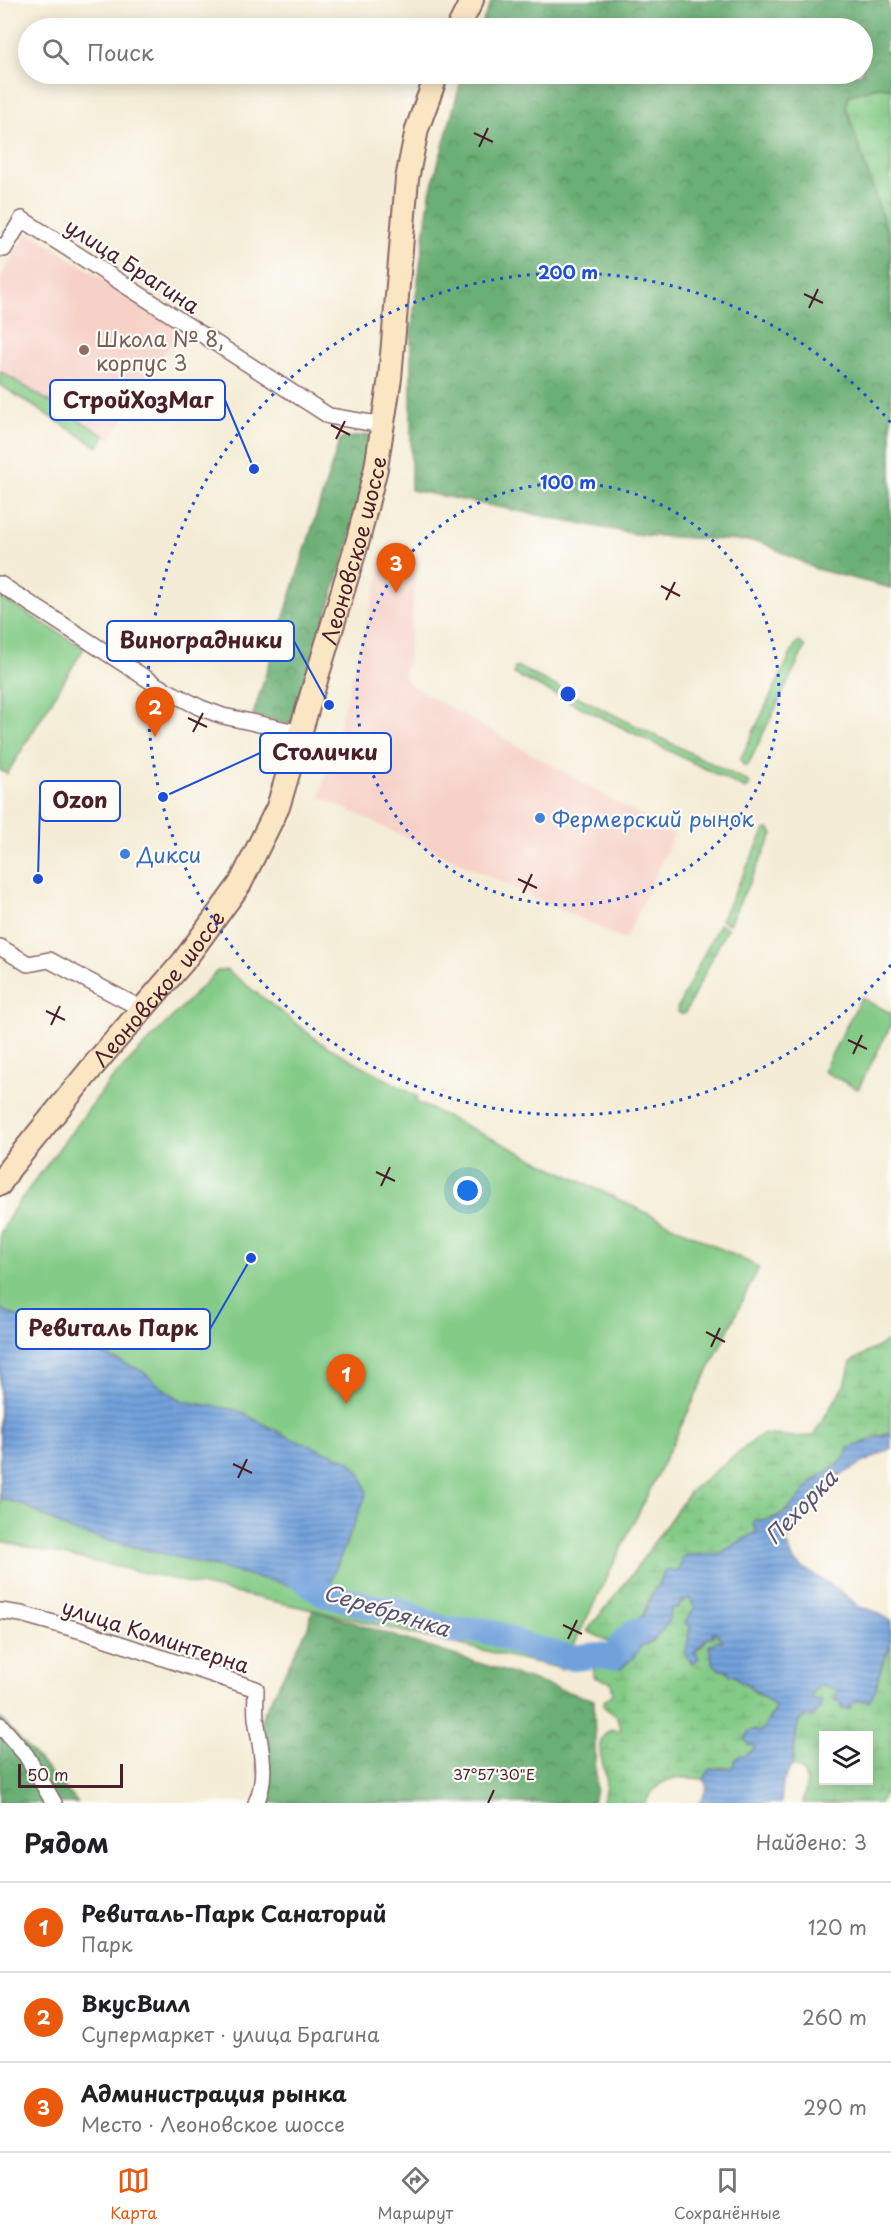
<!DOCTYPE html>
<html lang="ru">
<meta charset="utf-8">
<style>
:root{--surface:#fff;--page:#f6f6f6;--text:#202124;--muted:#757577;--line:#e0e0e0;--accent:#ea580c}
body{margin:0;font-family:"Playpen Sans",sans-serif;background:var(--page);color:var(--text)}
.controls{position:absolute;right:18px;bottom:18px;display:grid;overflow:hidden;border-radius:0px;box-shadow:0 3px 15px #0003}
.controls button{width:54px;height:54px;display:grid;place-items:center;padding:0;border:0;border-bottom:2px solid var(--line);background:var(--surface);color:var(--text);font:30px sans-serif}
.scale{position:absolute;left:18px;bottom:15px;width:105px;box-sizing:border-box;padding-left:6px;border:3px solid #4a1f2b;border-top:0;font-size:16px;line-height:21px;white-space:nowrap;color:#4a1f2b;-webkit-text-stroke:4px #fdfcf7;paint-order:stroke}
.you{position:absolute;left:468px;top:1191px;width:21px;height:21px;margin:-15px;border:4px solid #fff;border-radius:50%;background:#1a73e8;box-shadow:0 0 0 9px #1a73e833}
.badge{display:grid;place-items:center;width:39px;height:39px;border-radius:50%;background:var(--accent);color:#fff;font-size:20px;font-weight:700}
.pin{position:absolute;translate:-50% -50px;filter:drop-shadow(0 2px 3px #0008)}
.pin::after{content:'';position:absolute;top:32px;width:21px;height:18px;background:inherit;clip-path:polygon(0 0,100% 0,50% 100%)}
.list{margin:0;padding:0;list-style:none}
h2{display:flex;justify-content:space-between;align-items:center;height:78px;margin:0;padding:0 24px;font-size:26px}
h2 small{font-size:20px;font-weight:400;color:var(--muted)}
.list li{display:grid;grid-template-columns:39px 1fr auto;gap:18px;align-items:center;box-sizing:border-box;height:90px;padding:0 24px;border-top:2px solid var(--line)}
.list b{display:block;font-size:22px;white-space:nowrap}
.list p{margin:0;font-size:20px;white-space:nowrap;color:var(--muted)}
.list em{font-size:20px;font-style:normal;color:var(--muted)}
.icon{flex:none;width:33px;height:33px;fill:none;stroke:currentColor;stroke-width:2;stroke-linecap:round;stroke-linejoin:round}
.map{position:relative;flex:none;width:891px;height:1803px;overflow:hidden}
.search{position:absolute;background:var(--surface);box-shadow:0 3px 15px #0003;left:18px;right:18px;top:18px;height:66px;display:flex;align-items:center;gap:15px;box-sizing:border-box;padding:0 21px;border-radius:33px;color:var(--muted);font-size:22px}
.sheet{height:348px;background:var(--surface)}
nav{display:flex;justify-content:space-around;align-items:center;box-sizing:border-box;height:84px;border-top:2px solid var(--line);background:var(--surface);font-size:16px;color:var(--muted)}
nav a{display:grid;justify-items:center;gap:3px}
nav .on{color:var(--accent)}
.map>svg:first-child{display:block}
.built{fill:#f7d1c8}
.grass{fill:url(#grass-tufts);stroke:#677559;stroke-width:1.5}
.forest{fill:url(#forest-crowns);stroke:#5a6750;stroke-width:1.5}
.wetland{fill:url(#wetland-marsh);stroke:#677559;stroke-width:1.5;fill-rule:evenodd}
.park{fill:#84cb87;stroke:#677559;stroke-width:1.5}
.water{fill:url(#water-rules);stroke:#5e6083;stroke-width:1.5}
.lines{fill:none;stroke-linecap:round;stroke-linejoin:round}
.river{stroke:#71a1db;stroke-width:26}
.street-casing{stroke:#866767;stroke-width:18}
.secondary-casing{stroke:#866767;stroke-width:26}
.street{stroke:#fff;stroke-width:15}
.secondary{stroke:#fbe6c4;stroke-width:22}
.ticks{fill:none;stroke:#4a1f2b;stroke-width:2}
.ring{fill:none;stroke:#1d4ed8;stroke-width:3;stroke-dasharray:3 6}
.education-dot{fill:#8d6e63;stroke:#fdfcf7;stroke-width:2}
.shop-dot{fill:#3f7fe0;stroke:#fdfcf7;stroke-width:2}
.labels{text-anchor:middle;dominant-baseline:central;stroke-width:4.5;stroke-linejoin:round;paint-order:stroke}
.street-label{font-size:21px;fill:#4a1f2b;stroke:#fdfcf7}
.education-label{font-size:21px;fill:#785e54;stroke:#fdfcf7;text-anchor:start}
.shop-label{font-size:21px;fill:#366cbe;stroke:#fdfcf7;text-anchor:start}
.water-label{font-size:22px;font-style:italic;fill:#5a5371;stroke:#fdfcf7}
.ticks-label{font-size:15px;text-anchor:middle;fill:#4a1f2b;stroke:#fdfcf7;stroke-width:4.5;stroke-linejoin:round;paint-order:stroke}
.centre{fill:#1d4ed8;stroke:#fdfcf7;stroke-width:3}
.ring-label{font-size:18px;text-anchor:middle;font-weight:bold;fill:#1d4ed8;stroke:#fdfcf7;stroke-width:4.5;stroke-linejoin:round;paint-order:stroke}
.leader{fill:none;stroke:#1d4ed8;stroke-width:2}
.callout-dot{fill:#1d4ed8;stroke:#fdfcf7;stroke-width:2}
.callout{fill:#fdfcf7;stroke:#1d4ed8;stroke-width:2}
.callout-label{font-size:22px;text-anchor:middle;font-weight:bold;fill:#4a1f2b}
</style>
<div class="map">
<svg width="891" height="1803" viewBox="0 0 891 1803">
<defs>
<pattern id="grass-tufts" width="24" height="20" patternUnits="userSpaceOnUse" patternTransform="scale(1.5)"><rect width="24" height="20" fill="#84cb87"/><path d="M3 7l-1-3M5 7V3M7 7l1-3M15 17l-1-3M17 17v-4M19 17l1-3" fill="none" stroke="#74ae75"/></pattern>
<pattern id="forest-crowns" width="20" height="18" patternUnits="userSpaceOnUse" patternTransform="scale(1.5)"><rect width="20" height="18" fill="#6baf74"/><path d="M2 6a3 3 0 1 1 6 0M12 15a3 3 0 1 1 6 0" fill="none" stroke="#5a8e5f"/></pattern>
<pattern id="wetland-marsh" width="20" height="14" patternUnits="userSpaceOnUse" patternTransform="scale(1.5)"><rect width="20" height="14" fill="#84cb87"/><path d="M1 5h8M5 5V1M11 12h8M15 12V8" fill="none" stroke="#74ae75"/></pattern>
<pattern id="water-rules" width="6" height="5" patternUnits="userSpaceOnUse" patternTransform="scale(1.5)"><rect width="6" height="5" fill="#71a1db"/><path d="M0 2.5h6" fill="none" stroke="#5f83b2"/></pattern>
</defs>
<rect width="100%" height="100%" fill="#fdfcf7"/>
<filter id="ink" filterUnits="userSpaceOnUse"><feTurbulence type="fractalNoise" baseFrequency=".0167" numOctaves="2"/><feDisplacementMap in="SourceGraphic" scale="12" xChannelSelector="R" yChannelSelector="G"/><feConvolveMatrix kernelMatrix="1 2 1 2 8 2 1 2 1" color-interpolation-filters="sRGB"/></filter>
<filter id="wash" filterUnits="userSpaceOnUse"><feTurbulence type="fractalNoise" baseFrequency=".008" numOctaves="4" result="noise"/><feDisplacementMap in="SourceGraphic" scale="24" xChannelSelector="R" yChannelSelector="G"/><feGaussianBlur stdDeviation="1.35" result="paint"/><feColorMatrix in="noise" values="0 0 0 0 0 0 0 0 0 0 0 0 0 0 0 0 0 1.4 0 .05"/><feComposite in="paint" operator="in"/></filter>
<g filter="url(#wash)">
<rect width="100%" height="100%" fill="#f4ecd6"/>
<!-- built -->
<path class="built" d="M29,232l152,97 -71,111 -110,-69v-93z
M384,558l32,10 -8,94 -5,12 4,9 267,152 -49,105 -305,-143z"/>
<!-- grass -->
<path class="grass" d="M878,87l13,1v156l-45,-137 3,-12z
M799,642l6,5 -57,118 -4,1 -4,-6 56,-117z
M515,667h3l231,115 1,3 -4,4 -232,-115z
M769,829l4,5 -44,90 -8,-4 44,-90z
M719,924l8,4 -42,85 -3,1 -4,-2 -1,-3z"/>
<!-- forest -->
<path class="forest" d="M492,0h396l2,19 -5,33h6v36l-13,-1 -29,8 -3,12 45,137v344l-75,-19 -55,-27 -121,-7 -229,-45v-157l19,-140 33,-119h399v-46h-382z
M375,434l-9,56 -75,235 -38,-10 87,-276z
M313,1610l281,90 2,89 -3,14h-326l2,-7 -12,-28 5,-51 45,-88z
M0,1718l78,85h-78z"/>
<!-- wetland -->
<path class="wetland" d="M891,1339l-1,93c-16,4 -26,13 -42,16 -3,19 -23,23 -35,34 -4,3 -6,8 -9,11 -12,14 -24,24 -42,28l-4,10 -39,23 -34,2 -4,3 -1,9 -5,3 -11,1 -2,10 -12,14 -7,19 -31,28 -25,-12 41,-51 62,-89 72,-57 32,3 19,-1 33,-54 5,-20z
M689,1598l6,9 -7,27 2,9 -5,11 7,9 5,-8 -2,-3 13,-14h4l2,-7 9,9 -1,2 -4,-2 -9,6 8,19c14,7 24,15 35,25 8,7 17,10 23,17 -2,9 -17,28 -22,38l3,3 -12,9 -9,3 -3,8c-14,-2 -21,-1 -28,11 -30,-2 -43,-5 -59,24h-43c2,-8 5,-17 4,-25 -2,-18 -16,-36 6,-49l5,2 4,-2 -4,-12 -13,-10v-6l9,-7 -2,-12 -18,-5 1,-12 16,-1 10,5 12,-10 9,-13 12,-5 14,-17 5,-16z
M891,1645v135l-11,23h-77l4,-21 -5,-12 -10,-5 6,-42 25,-22 -11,-1 1,-8 7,-7 19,5 3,19 33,-19 7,-26zM824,1736h44v44h-44z"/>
<!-- park -->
<path class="park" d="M0,371l105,65 -7,11 -98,-62z
M2,598l82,50 -77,126 -7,-4v-169z
M227,970l94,73 97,54 -2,5 343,165 -197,402 -249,-59 -313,-69v-307l13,-24 96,-128 108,-111z
M861,998l30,15v12l-33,64 -35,-18z"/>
<!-- water -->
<path class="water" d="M0,1309l142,62 22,18 19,12 54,9 53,28 60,23 11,13 6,19 -42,101 -254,-63 -47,-26 -24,-7z
M891,1430v18l-53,28 -41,44 -11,23 9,20 46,28 18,16 15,4 17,10v24l-9,19 -7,26 -6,12 -10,-2 -9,5v4h-8v-6l-8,-3 4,-10 -18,-5 -7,7 -1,8 11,2 -9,15 -10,-1 -6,7 -6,42 -9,17 -2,21h-84l4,-1 6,-15 -3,-8 6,-10 22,-1 3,-8 5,-5 4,1 11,-8 -2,-3h-5l-3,-6 4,-8 5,-1 6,3c5,-9 13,-16 15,-26 -8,-10 -21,-15 -30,-25h-5l-4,-6 -6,-1 -3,-6 -7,1 -7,-7 -4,-17 9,-6 3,2 2,-2 -9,-9 -2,3 2,3 -7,1 -12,14 4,6 -7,5 -7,-9c5,-12 1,-16 6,-27l-6,-4 10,-16 -6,-9 -8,4 -3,6h-6l-5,16 -14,17 -12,5 -9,13 -12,10 -10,-5 2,-21 31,-28 13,-28h3l5,-15 4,-3 7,2 5,-3 1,-9 4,-4 34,-1 39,-23 -5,-5 2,-6c31,3 39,-19 57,-37 11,-12 34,-17 36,-35 16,-3 26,-12 42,-15z"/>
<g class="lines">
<!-- river -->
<path class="river" d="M298,1576l27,18 52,14 18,1 54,22 29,-1 16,3 35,14 44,11 26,-3 14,2 10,-15 12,-11"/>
</g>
</g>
<g filter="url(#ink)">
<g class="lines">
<!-- street casing -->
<g class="street-casing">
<path id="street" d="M0,246l4,3 18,-30 307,197 54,9
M0,584l158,102 43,22 22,8 78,17
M0,947l28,17 21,-4 93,49
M0,1611l21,3 61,17 174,58c0,9 -1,19 0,29 4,29 13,57 0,85
M0,1725l26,30 28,48"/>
</g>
<!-- secondary casing -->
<g class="secondary-casing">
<g id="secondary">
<path d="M458,28l14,-28"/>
<path id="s1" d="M0,1184l10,-16 89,-109 84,-97 57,-78 38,-77 80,-267 18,-72 14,-90 17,-199 10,-50 20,-55"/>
</g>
</g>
<!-- street -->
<use href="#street" class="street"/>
<!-- secondary -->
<use href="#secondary" class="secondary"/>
</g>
</g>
<!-- ticks -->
<path class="ticks" d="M474,133l19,9M479,147l9,-19M804,294l19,9M809,308l9,-19M331,425l19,10M336,439l9,-18M661,586l19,10M666,600l9,-18M188,718l19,9M193,732l10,-19M518,879l19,9M523,893l9,-19M46,1011l19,9M51,1025l9,-19M848,1040l19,9M853,1054l9,-19M376,1172l19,9M381,1186l9,-19M706,1332l19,10M711,1347l9,-19M233,1464l19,9M238,1478l9,-19M563,1625l19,9M568,1639l9,-19M488,1803l6,-13"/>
<!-- distance rings -->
<g class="ring">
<circle cx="568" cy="694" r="211"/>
<path d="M891 965A421 421 0 1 1 891 423"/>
</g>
<!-- markers -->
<circle class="education-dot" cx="84" cy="350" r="6"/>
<g class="shop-dot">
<circle cx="540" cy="818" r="6"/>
<circle cx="125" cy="854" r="6"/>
</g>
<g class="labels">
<!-- street labels -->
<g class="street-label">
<text transform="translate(133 265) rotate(33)">улица Брагина</text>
<text stroke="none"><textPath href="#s1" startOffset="738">Леоновское шоссе</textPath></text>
<text stroke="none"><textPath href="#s1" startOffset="252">Леоновское шоссе</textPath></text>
<text transform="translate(156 1635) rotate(18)">улица Коминтерна</text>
</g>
<!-- education labels -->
<g class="education-label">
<text x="96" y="338">Школа № 8,<tspan x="96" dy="24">корпус 3</tspan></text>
</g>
<!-- shop labels -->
<g class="shop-label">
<text x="552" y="818">Фермерский рынок</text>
<text x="137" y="854">Дикси</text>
</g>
<!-- water labels -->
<g class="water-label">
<text transform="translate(800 1506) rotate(-46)">Пехорка</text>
<text transform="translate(387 1609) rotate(17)">Серебрянка</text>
</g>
</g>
<g class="ticks-label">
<text x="494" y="1780">37°57'30"E</text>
</g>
<circle cx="568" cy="694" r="9" class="centre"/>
<g class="ring-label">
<text x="568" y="279">200 m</text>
<text x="568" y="489">100 m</text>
</g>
<!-- callouts -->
<path class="leader" d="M254 469L225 400M329 705L294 641M163 797L260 753M38 879L40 801M251 1258L210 1329"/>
<g class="callout-dot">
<circle cx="254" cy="469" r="6"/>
<circle cx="329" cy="705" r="6"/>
<circle cx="163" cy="797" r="6"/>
<circle cx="38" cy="879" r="6"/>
<circle cx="251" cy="1258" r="6"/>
</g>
<g class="callout">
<rect x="50" y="380" width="175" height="40" rx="6"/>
<rect x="107" y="621" width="187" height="40" rx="6"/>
<rect x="260" y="733" width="131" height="40" rx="6"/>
<rect x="40" y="781" width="80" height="40" rx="6"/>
<rect x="16" y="1309" width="194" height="40" rx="6"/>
</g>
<g class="callout-label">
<text x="138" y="408">СтройХозМаг</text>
<text x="201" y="648">Виноградники</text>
<text x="325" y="760">Столички</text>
<text x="80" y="808">Ozon</text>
<text x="113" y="1336">Ревиталь Парк</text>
</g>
</svg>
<div class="controls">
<button><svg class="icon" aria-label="layers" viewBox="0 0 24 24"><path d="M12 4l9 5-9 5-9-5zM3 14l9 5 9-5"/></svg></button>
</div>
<div class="scale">50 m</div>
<div class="you"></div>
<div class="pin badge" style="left:346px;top:1404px">1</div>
<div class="pin badge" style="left:155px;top:737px">2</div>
<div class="pin badge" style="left:396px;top:593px">3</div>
<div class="search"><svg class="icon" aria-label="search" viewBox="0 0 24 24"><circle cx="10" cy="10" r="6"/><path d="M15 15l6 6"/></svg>Поиск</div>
</div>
<section class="sheet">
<h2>Рядом<small>Найдено: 3</small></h2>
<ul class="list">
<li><span class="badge">1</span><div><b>Ревиталь-Парк Санаторий</b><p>Парк</p></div><em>120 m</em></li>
<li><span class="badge">2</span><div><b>ВкусВилл</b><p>Супермаркет · улица Брагина</p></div><em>260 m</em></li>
<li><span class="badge">3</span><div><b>Администрация рынка</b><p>Место · Леоновское шоссе</p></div><em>290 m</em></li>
</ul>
</section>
<nav>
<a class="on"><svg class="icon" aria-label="map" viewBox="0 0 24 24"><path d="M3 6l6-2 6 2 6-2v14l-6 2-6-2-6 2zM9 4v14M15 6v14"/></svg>Карта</a>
<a><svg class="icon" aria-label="directions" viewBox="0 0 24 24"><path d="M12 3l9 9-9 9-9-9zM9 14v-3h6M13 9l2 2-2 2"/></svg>Маршрут</a>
<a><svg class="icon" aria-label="saved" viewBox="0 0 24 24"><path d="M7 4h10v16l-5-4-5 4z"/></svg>Сохранённые</a>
</nav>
